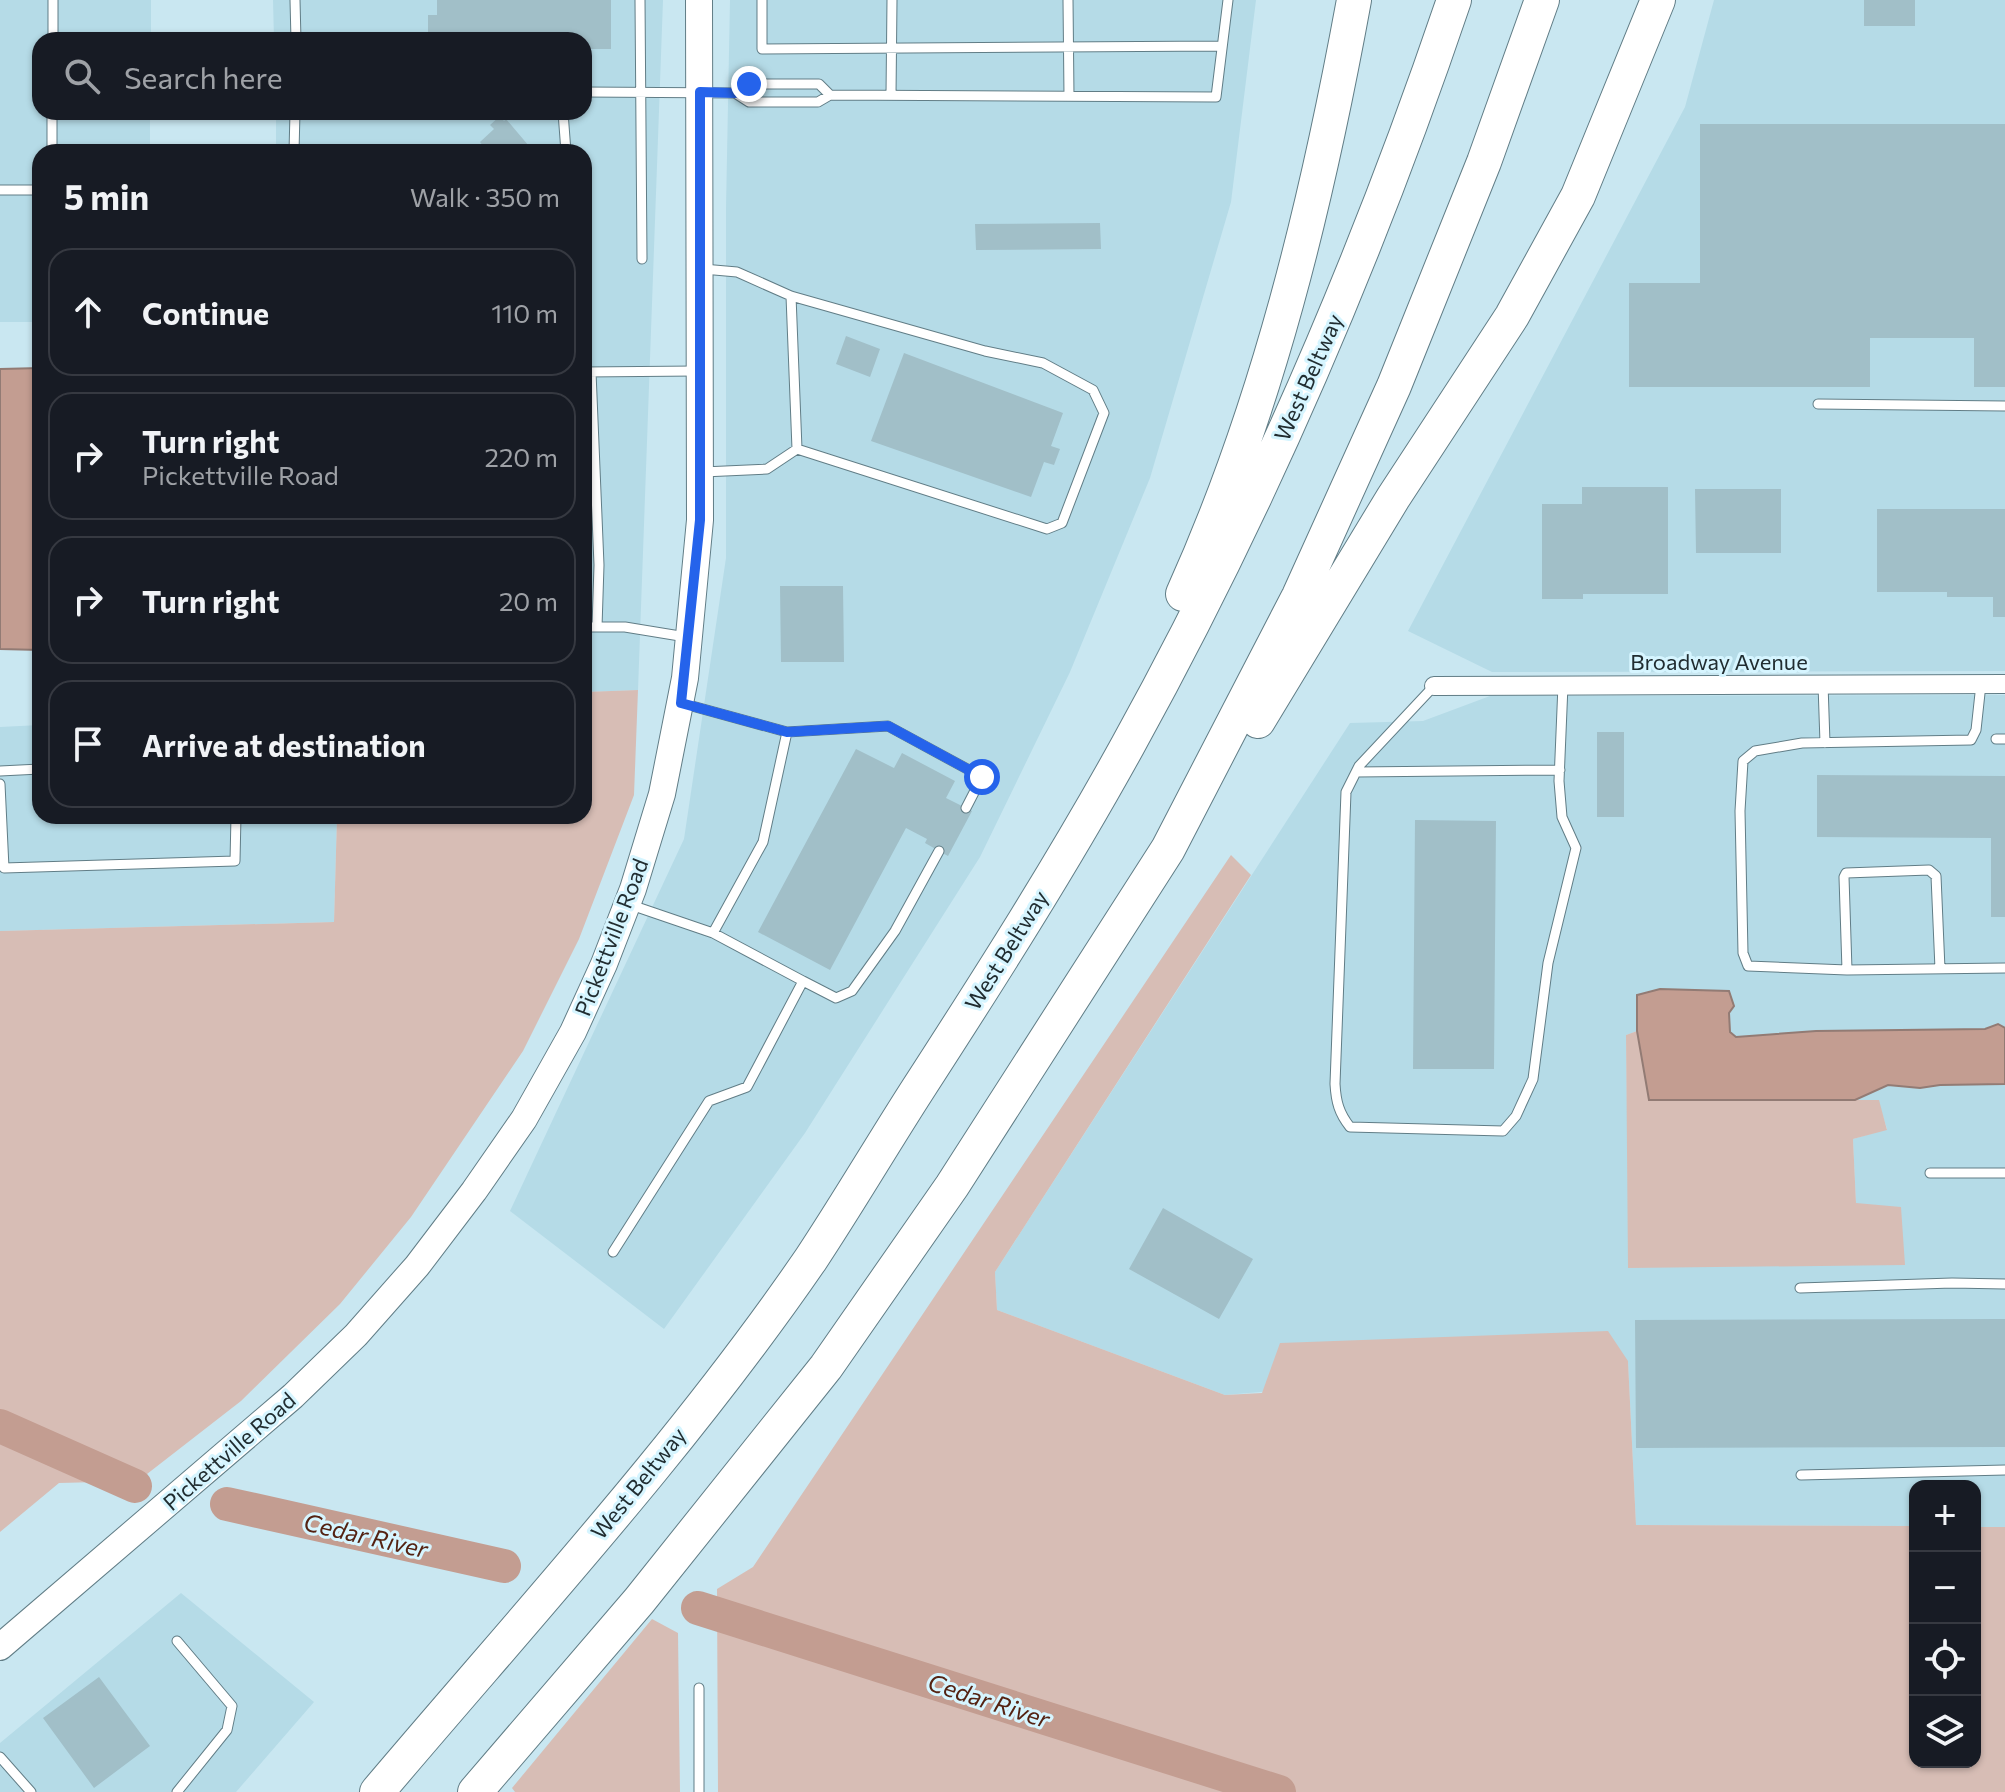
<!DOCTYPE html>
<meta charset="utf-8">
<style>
:root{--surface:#171b24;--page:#20242c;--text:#f1f3f6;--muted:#9ea1a6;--line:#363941}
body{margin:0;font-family:Commissioner,sans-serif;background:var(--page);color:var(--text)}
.controls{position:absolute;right:24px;bottom:24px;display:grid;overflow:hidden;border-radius:16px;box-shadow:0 2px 6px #0004}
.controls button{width:72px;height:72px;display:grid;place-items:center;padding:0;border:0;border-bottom:2px solid var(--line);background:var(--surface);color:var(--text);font:40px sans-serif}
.stop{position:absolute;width:24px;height:24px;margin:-18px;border:6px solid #2563eb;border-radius:50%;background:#fff}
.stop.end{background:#2563eb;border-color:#fff;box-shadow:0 2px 8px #0008}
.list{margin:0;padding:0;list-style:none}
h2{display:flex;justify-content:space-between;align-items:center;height:104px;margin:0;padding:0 32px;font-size:34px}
h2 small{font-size:26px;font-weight:400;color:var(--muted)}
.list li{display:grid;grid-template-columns:52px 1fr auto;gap:24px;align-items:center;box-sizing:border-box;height:128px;margin:0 16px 16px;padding:0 16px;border:2px solid var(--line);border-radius:24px}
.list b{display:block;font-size:30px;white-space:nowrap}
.list p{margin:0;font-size:26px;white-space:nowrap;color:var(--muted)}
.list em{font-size:26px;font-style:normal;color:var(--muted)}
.icon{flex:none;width:44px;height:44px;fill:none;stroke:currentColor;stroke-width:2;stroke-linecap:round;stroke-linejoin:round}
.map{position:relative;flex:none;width:2005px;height:1792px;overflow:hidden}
.search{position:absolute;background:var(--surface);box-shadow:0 2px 6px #0004;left:32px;top:32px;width:560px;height:88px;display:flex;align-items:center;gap:20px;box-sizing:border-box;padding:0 28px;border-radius:24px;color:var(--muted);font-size:30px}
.panel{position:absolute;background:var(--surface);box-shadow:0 2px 6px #0004;left:32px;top:144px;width:560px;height:680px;border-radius:24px}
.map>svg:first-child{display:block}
.built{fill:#b5dbe7}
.green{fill:#d7bdb5}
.water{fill:#c39d91;stroke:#927b74;stroke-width:2}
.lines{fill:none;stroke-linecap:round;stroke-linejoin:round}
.river{stroke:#c39d91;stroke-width:34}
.building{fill:#a1bfc8}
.lane-casing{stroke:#617d86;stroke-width:11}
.street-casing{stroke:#617d86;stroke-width:20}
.secondary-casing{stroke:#617d86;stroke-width:28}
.highway-casing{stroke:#617d86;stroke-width:36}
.lane{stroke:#fff;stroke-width:9}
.street{stroke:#fff;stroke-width:18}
.secondary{stroke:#fff;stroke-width:26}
.highway{stroke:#fff;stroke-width:34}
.route{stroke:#2563eb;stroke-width:10}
.labels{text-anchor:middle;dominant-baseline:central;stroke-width:6;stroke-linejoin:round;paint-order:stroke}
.street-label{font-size:22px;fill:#212d31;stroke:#d6f5ff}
.water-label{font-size:24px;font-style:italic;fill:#542212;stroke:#d6f5ff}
</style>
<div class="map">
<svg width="2005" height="1792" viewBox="0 0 2005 1792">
<rect width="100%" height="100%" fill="#c9e7f1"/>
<!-- built -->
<path class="built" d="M0,0h151v40h-111v72h110v40h-110v170h-40z
M273,0h390l-25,690 -54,2v-540h-308v-40h308v-72h-310z
M730,0h526l-25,202 -81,276 -80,194 -90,185 -175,276 -141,196 -154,-118 174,-372 42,-281v-350z
M1714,0h291v671l-513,1 -84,-41 277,-524z
M2005,695v333l-8,-4 -12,5 -169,2 -80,6 -6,-5 -1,-19 -34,-24h-34l-24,6v36l-11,4 3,233 227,-65 -3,-64 34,-10 -9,-29h-23l33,-15 32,3 20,-3 65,-1v443h-30v-41h-60v40l-279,-1 -8,-164 -403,34 -228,-85 -2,-38 355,-549 73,-2 67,-25z
M40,725v91h297l-3,106 -334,9v-204z
M181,1593l133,109 -78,90h-236v-49z"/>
<!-- green -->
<path class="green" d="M638,690l-4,105 -55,144 -56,112 -112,166 -71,87 -99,97 -103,80 -79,2 -59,49v-601l334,-9 3,-106h247v-124z
M1231,855l20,20 -256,397 2,38 228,85 37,-2 18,-50 328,-12 20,30 8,164 279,1v236h60v-235h30v265h-1287l-1,-203 36,-22z
M1637,1031l12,69h230l8,30 -34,9 3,64 45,4 4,58 -277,3 -2,-233z
M652,1619l26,14 2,159h-165l-3,-4z"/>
<!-- water -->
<path class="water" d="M40,368v282l-40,-1v-280z
M1660,989l69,2 5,15 -5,7 1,19 6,5 80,-6 169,-2 13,-5 7,4v56l-65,1 -20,3 -32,-3 -33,15h-206l-12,-69v-36z"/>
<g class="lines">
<!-- river -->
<path class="river" d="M0,1426l135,60
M227,1504l277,62
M698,1608l581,184"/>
</g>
<!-- building -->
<path class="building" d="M437,0h174v49h-27v-9h-156v-25h9z
M1864,0h51v26h-51z
M500,116l4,5 2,-2 28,33h-46l-8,-10 14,-13 -4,-4z
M1700,124h305v263h-31v-49h-104v49h-241v-104h71z
M1100,223l1,26 -125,1 -1,-26z
M846,336l34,13 -10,28 -34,-13z
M904,353l159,60 -12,33 9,3 -6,16 -10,-3 -13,35 -160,-56z
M1582,487h86v107h-85v5h-41v-95h40z
M1695,489h86v64h-85z
M1877,509h128v108h-12v-20h-46v-5h-70z
M780,586h63l1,76h-63z
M1597,732h27v85h-27z
M856,749l38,19 8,-15 53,28 -9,17 26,13 -24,45 -23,-13 2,-4 -21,-11 -76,142 -72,-38z
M1817,775l188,1v141h-14v-79l-174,-1z
M1415,820l81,1 -2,248h-81z
M1163,1208l90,51 -34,60 -90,-50z
M2005,1319v128l-369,1 -1,-128z
M99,1677l51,69 -56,42 -51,-70z"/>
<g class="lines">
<!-- lane casing -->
<g class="lane-casing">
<path id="lane" d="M295,0l1,40
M640,0l2,259
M762,0v49l460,-3
M1068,0l1,96
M53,40v-40
M584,92l151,1
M830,95l-11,-11h-70l-14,9 14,9h69l12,-7 386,2 12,-97
M891,95l1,-95
M563,112l3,40
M52,152v-40
M294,152l1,-40
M0,190h40
M791,296l6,153
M584,372l112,-1
M591,372l8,193 -2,62
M1818,404l187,2
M703,472l64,-3 30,-20 250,80 15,-6 42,-110 -11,-23 -50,-27 -58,-12 -194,-55 -54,-24 -34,-3
M584,627h41l61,10
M1823,684l2,59
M1981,684l-5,46 -5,10 -169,3 -47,8 -12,10 -3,50 3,142 5,13 99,4 158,-2
M1434,686l-75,80 -13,26 -11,292c1,18 4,29 15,43l153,4 13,-15 17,-37 15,-116 28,-115 -14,-31 -3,-36 4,-96
M787,732l101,-6 94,51 -16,31
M1996,739h9
M0,771l40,-2
M1356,772l204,-2
M0,784l4,84 231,-7 1,-45
M631,905l82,28 50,-91 24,-110 -106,-29
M1847,970l-3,-93 2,-4 83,-3 7,6 4,93
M803,981l33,17 16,-7 43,-60 44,-80
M1930,1173h75
M613,1252l96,-151 38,-14 56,-106 -90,-48
M1800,1288l152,-5 53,1
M1801,1475l204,-5
M177,1641l55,65 -5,24 -50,62
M699,1688v104
M0,1757l31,35"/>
</g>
<!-- street casing -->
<g class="street-casing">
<path id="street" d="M1434,686l571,-2"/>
</g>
<!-- secondary casing -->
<g class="secondary-casing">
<path id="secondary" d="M0,1647l293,-251 63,-61 61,-69 57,-75 50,-72 49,-87 31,-68 29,-75 29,-95 23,-116 15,-158 -1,-520"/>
</g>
<!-- highway casing -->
<g class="highway-casing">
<path id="highway" d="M1183,594c85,-188 134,-392 171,-594
M1258,721l135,-223 119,-182 66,-120 80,-196
M377,1792c148,-175 304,-344 434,-533 37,-56 71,-114 107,-170 73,-113 145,-226 210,-344 131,-237 239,-488 326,-745
M475,1792l164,-191 187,-234 126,-181 216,-337 131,-253 95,-210 90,-224 58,-162"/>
</g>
<!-- lane -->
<use href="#lane" class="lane"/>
<!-- street -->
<use href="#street" class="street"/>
<!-- secondary -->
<use href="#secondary" class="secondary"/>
<!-- highway -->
<use href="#highway" class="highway"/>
</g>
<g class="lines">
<!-- route -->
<path class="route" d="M749,84l-14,9 -35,-1v428l-19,183 106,29 101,-6 94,51"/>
</g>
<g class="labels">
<!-- street labels -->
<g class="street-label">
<text transform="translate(1308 377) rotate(-66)">West Beltway</text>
<text x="1719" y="661">Broadway Avenue</text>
<text transform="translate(611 937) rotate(-69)">Pickettville Road</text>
<text transform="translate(1006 950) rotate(-58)">West Beltway</text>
<text transform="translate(229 1451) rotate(-41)">Pickettville Road</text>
<text transform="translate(638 1483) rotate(-51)">West Beltway</text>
</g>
<!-- water labels -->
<g class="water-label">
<text transform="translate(366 1535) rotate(13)">Cedar River</text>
<text transform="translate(989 1700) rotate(18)">Cedar River</text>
</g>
</g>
</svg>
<div class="controls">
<button>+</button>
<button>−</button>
<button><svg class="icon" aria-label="locate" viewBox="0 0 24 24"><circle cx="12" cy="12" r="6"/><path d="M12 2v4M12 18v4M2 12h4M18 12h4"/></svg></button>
<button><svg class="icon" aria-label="layers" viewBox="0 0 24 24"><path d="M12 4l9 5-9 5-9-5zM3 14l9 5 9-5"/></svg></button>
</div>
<div class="stop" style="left:982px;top:777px"></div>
<div class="stop end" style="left:749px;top:84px"></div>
<div class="search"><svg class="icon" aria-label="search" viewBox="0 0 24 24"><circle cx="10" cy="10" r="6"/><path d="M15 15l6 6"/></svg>Search here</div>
<section class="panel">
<h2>5 min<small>Walk · 350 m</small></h2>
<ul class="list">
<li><svg class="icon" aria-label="ahead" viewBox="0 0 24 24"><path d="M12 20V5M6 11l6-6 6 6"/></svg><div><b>Continue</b></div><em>110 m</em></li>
<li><svg class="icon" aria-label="right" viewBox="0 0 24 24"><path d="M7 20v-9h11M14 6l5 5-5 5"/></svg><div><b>Turn right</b><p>Pickettville Road</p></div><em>220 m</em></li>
<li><svg class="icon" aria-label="right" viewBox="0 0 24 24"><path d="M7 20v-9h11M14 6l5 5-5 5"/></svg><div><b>Turn right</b></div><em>20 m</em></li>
<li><svg class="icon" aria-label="arrive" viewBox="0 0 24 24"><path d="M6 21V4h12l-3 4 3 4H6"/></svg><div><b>Arrive at destination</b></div></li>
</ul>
</section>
</div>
